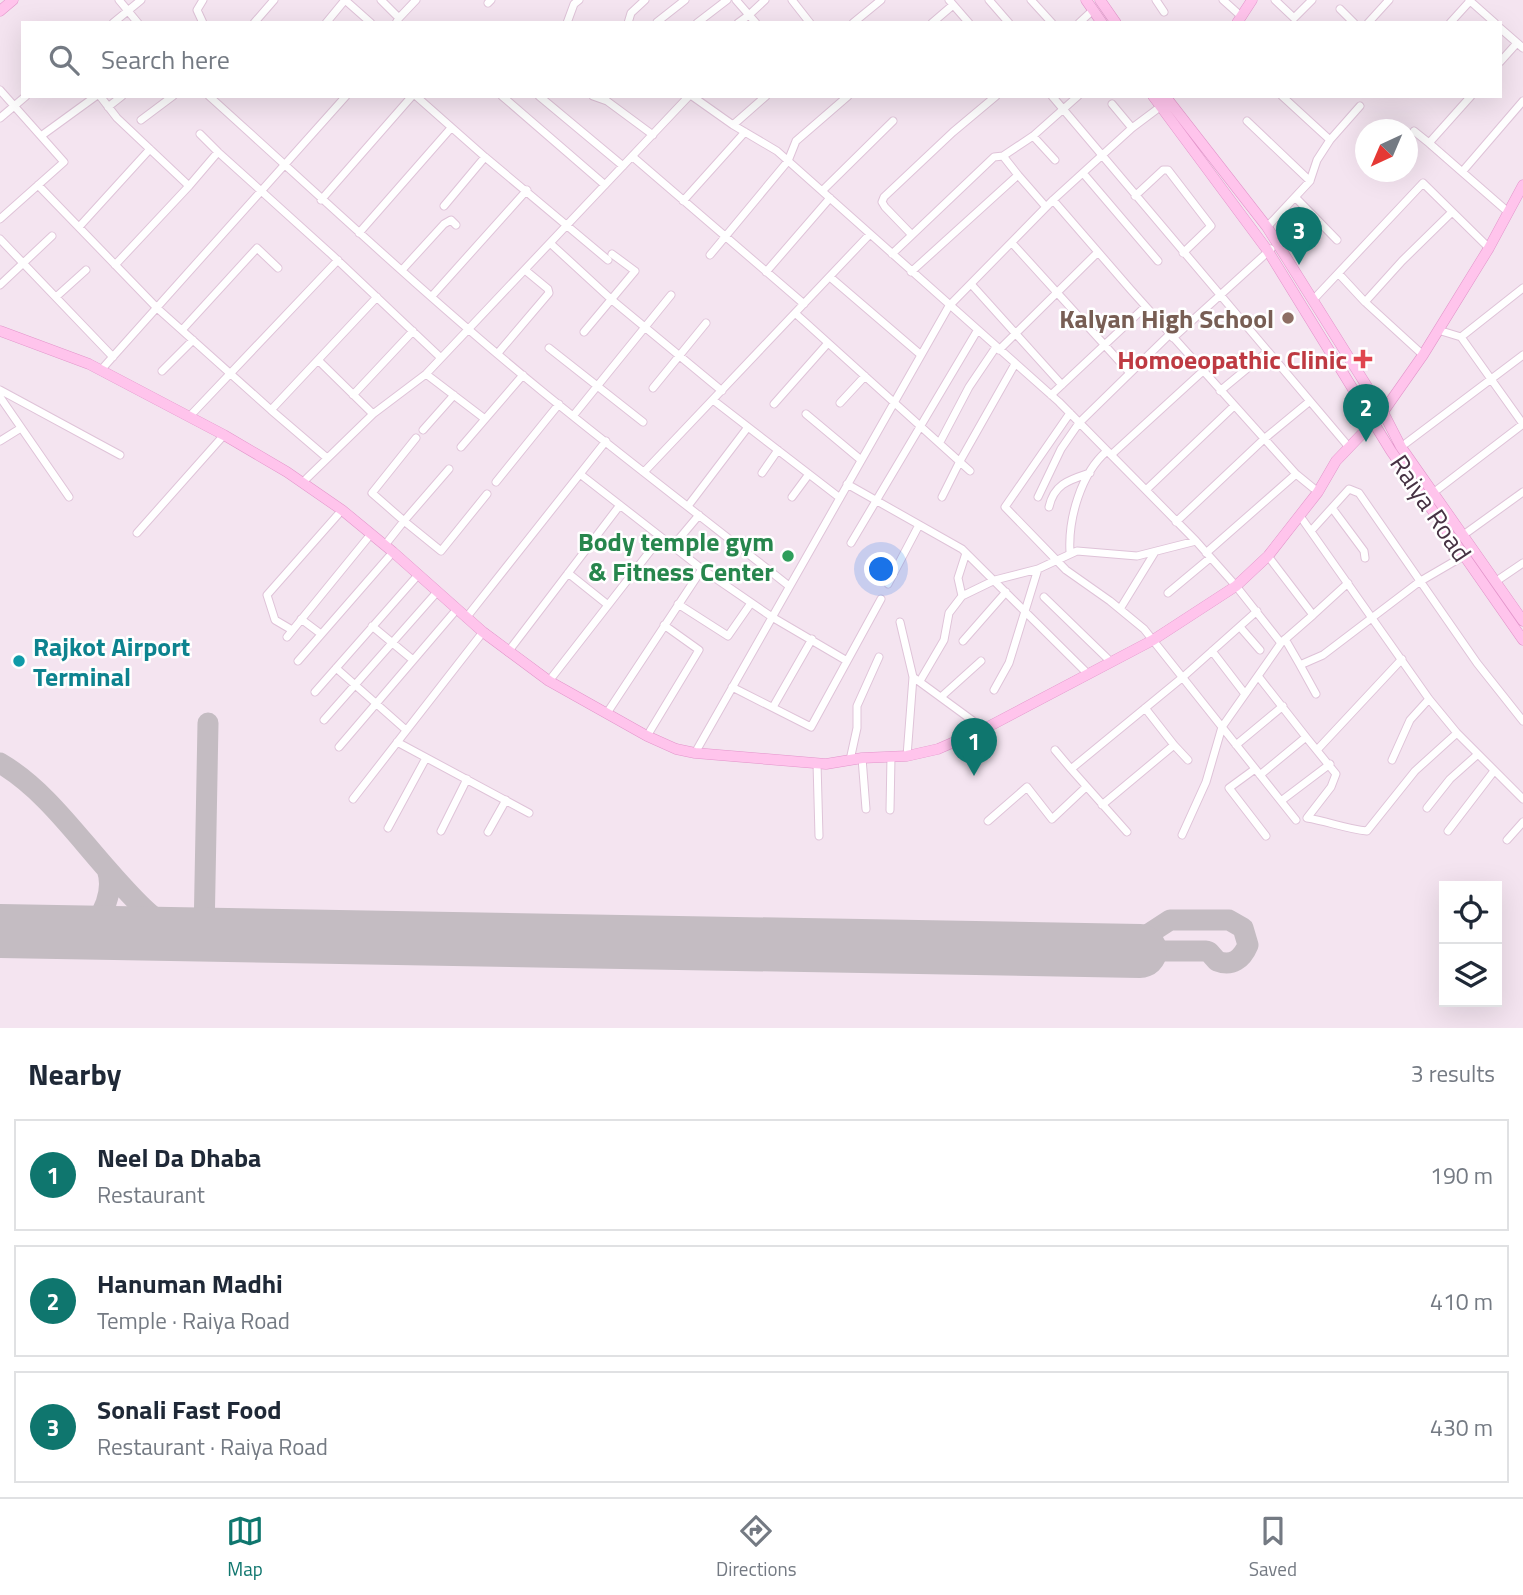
<!DOCTYPE html>
<meta charset="utf-8">
<style>
:root{--surface:#fff;--page:#f2f2f3;--text:#1f2937;--muted:#747a83;--line:#e0e1e3;--accent:#0f766e}
body{margin:0;font-family:"Titillium Web",sans-serif;background:var(--page);color:var(--text)}
.controls{position:absolute;right:21px;bottom:21px;display:grid;overflow:hidden;border-radius:0px;box-shadow:0 7px 28px #0002}
.controls button{width:63px;height:63px;display:grid;place-items:center;padding:0;border:0;border-bottom:2px solid var(--line);background:var(--surface);color:var(--text);font:35px sans-serif}
.compass{position:absolute;left:1355px;top:119px;width:63px;height:63px;border-radius:50%;background:var(--surface);box-shadow:0 7px 28px #0002;rotate:224deg}
.you{position:absolute;left:882px;top:570px;width:24px;height:24px;margin:-18px;border:5px solid #fff;border-radius:50%;background:#1a73e8;box-shadow:0 0 0 10px #1a73e833}
.badge{display:grid;place-items:center;width:46px;height:46px;border-radius:50%;background:var(--accent);color:#fff;font-size:23px;font-weight:700}
.pin{position:absolute;translate:-50% -58px;filter:drop-shadow(0 2px 4px #0008)}
.pin::after{content:'';position:absolute;top:37px;width:24px;height:21px;background:inherit;clip-path:polygon(0 0,100% 0,50% 100%)}
.list{margin:0;padding:0;list-style:none}
h2{display:flex;justify-content:space-between;align-items:center;height:91px;margin:0;padding:0 28px;font-size:30px}
h2 small{font-size:23px;font-weight:400;color:var(--muted)}
.list li{display:grid;grid-template-columns:46px 1fr auto;gap:21px;align-items:center;box-sizing:border-box;height:112px;margin:0 14px 14px;padding:0 14px;border:2px solid var(--line);border-radius:0px}
.list b{display:block;font-size:26px;white-space:nowrap}
.list p{margin:0;font-size:23px;white-space:nowrap;color:var(--muted)}
.list em{font-size:23px;font-style:normal;color:var(--muted)}
.icon{flex:none;width:38px;height:38px;fill:none;stroke:currentColor;stroke-width:2;stroke-linecap:round;stroke-linejoin:round}
.map{position:relative;flex:none;width:1523px;height:1028px;overflow:hidden}
.search{position:absolute;background:var(--surface);box-shadow:0 7px 28px #0002;left:21px;right:21px;top:21px;height:77px;display:flex;align-items:center;gap:18px;box-sizing:border-box;padding:0 24px;border-radius:0px;color:var(--muted);font-size:26px}
.sheet{height:469px;background:var(--surface)}
nav{display:flex;justify-content:space-around;align-items:center;box-sizing:border-box;height:98px;border-top:2px solid var(--line);background:var(--surface);font-size:19px;color:var(--muted)}
nav a{display:grid;justify-items:center;gap:4px}
nav .on{color:var(--accent)}
.map>svg:first-child{display:block}
.lines{fill:none;stroke-linecap:round;stroke-linejoin:round}
.taxiway{stroke:#c4bcc2;stroke-width:21}
.runway{stroke:#c4bcc2;stroke-width:54}
.street-casing{stroke:#dfc3d8;stroke-width:9}
.secondary-casing{stroke:#e395cb;stroke-width:11}
.street{stroke:#fff;stroke-width:7}
.secondary{stroke:#ffc4ec;stroke-width:10}
.education-dot{fill:#8d6e63;stroke:#fff;stroke-width:2.5}
.health-dot{fill:#e0444e;stroke:#fff;stroke-width:2.5}
.leisure-dot{fill:#2e9e5b;stroke:#fff;stroke-width:2.5}
.culture-dot{fill:#0f9aa8;stroke:#fff;stroke-width:2.5}
.labels{text-anchor:middle;dominant-baseline:central;stroke-width:5;stroke-linejoin:round;paint-order:stroke}
.education-label{font-size:26px;font-weight:bold;fill:#785e54;stroke:#fff;text-anchor:end}
.health-label{font-size:26px;font-weight:bold;fill:#be3a42;stroke:#fff;text-anchor:end}
.street-label{font-size:26px;fill:#473344;stroke:#fff}
.leisure-label{font-size:26px;font-weight:bold;fill:#27864d;stroke:#fff;text-anchor:end}
.culture-label{font-size:26px;font-weight:bold;fill:#0d838f;stroke:#fff;text-anchor:start}
</style>
<div class="map">
<svg width="1523" height="1028" viewBox="0 0 1523 1028">
<rect width="100%" height="100%" fill="#f4e4f0"/>
<g class="lines">
<!-- taxiway -->
<path class="taxiway" d="M0,763c46,27 79,76 115,115 22,24 40,46 71,57
M68,933c5,-1 12,-2 17,-5 20,-9 29,-39 22,-59
M204,935l4,-212
M1124,950l46,-30h59l14,8 5,17c-6,14 -16,22 -31,16l-8,-9 -3,-1h-66"/>
<!-- runway -->
<path class="runway" d="M0,931l1140,20"/>
<!-- street casing -->
<g class="street-casing">
<path id="street" d="M119,0l19,23
M345,0l26,23
M381,0l18,18 -3,5
M736,0l13,15 -11,8
M792,0l18,23
M949,0l20,23
M989,0l20,23
M1031,0l21,23
M1156,0l8,12
M1223,0l19,17
M1275,0l19,18 18,-18
M1469,0l26,23
M488,3l3,-3
M1340,9l14,14
M399,18l17,-18
M657,22l28,-22
M113,23l28,-23
M203,23l-6,-13 6,-10
M254,23l20,-23
M326,23l19,-23
M567,23l7,-19 5,-4
M628,23l3,-10 14,-13
M697,23l30,-23
M756,23l-7,-8 16,-15
M853,23l28,-23
M932,23l21,-18
M1079,23l14,-13
M1368,23l21,-23
M1450,23l20,-22
M1500,28l23,20
M1500,62l17,-19
M0,90l64,72 -64,57
M100,96l17,22 72,68 -74,79
M209,96c111,100 219,202 334,296 81,66 164,129 246,194
M416,96l69,61 123,103
M502,96l103,89
M539,96l84,70
M593,96l14,5 46,34
M692,96l41,29 44,26 282,251 137,139 40,45 45,57 -59,84 -16,55 -24,53
M1052,96l296,350
M1471,96l-42,47 79,69
M1112,104l20,24
M108,107l14,-11
M0,118l26,-22
M141,120l32,-24
M1247,121l63,60
M733,125l33,-29
M1414,131l15,12
M200,134l18,18
M41,136l55,-40
M1033,136l22,24
M1330,140l30,-34
M1003,156l30,-20 45,-40
M633,157l171,147
M1462,172l61,-71
M1083,173l75,88
M38,185l119,123 114,102
M189,186l29,-34 113,102 110,104
M822,191l71,-70
M1135,196l28,-26h5l43,56 -28,27
M1295,197l42,43
M321,200l91,-104
M1053,200l78,90 165,184
M683,201l62,-69
M444,206l41,-49
M79,227l71,-78
M1267,227l43,-46 7,-21 13,-20 -48,-44
M359,233l92,-105
M912,235l-27,-28 -3,-5 2,-5 69,-65 43,-36
M0,239l113,118
M550,243l62,57 110,91
M1012,243l118,130
M892,254l102,-97 9,-1 15,19
M710,255l78,-94 8,-20 52,-45
M402,270l42,-46 7,-4 5,5
M766,272l64,-74
M911,272l107,-97 28,32
M1339,274l26,28 37,-41 50,-49
M830,277l91,78
M971,284l91,101
M0,285l52,-49
M432,296l95,-106
M56,297l30,-27
M1313,300l110,-117 66,65
M1365,302l58,53
M795,313l175,158
M182,330l75,-82 21,20
M1438,330l23,7 62,87
M584,332l51,-61 -23,-17
M1461,337l62,-49
M1173,338l98,-89
M549,348l94,74
M999,350l99,-98
M498,353l51,-60 -1,-4 -23,-19
M318,360l55,54
M101,370l245,-274
M162,371l31,-31
M426,374l59,45
M653,388l53,-65
M0,390l120,65
M1220,391l47,-39
M353,395l60,-64
M1051,395l94,-88
M0,397l69,100
M713,400l127,98
M840,403l25,-27
M774,404l54,-61
M1070,413l-65,94 61,63 44,31 34,28 152,191
M806,414l55,46
M573,416l98,-121
M189,417l149,-157
M423,430l31,-35
M0,441l21,-13
M940,442l29,-55 27,-40
M461,447l62,-72
M1401,447l122,-92
M1111,455l92,-84
M327,458l-56,-48 106,-113
M449,469l-45,52 37,30 46,-57
M644,472l226,-238
M762,473l16,-23
M580,474l122,95
M496,482l63,-78
M302,483l71,-69 53,-40 263,-278
M847,484l115,65 126,125
M1146,490l88,-84
M1433,493l90,-69
M792,497l17,-23
M942,497l18,-36 55,-97
M1038,497l23,-48 18,-26 91,-89
M688,506l60,-79
M1049,507c5,-23 20,-27 41,-34
M1332,508l32,43 1,7
M1300,516l129,183 28,34 66,66
M1176,522l88,-83 46,-38
M1311,531l38,-42 10,4 118,170 46,58
M137,533l87,-98
M1462,536l61,-44
M851,543l126,-212
M385,545l19,-24 -32,-28 44,-55
M673,546l26,-31
M1070,552c-2,-33 11,-79 37,-101
M1206,553l90,-79 22,18
M1268,556l45,59 -31,27
M1038,569l39,-18 60,5 59,-15
M568,573l40,32
M1495,582l28,-19
M888,584l31,-59
M1168,593l42,-35
M962,596l-4,-18 8,-25
M1044,597l67,65
M678,604l50,32 23,-33
M1120,609l35,-57
M1313,615l35,-32
M466,618l140,-177
M301,619l20,15
M900,622l13,55 71,52
M372,626l41,34
M1240,627l20,23
M292,630l-17,-10 -8,-25 75,-85
M287,637l84,-103
M1285,639l15,26 23,-10 96,-73 48,-28
M963,641l43,-49
M1212,651l33,43
M508,652l112,-147
M298,661l95,-109
M1300,665l16,29
M336,668l70,62
M1258,676l48,61
M549,681l112,-144
M920,681l24,-41 5,-27 13,-17 33,-16 43,-11 -29,94 -15,27
M732,687l79,40 70,-128
M315,692l103,-117
M941,697l40,-36
M773,707l39,-68
M607,713l95,-144 70,48 75,44
M324,720l113,-128
M647,736l52,-86 -35,-25
M397,742l132,71
M1174,745l14,15
M1236,745l47,-39
M339,747l118,-138
M1055,750l16,19
M1317,750l85,-91
M695,753l254,-447 104,-106 79,-72 28,-21
M907,756l6,-79
M862,758l4,51
M850,760l7,-32v-22l22,-49
M1392,760l18,-40 19,-21
M817,763l2,73
M1255,769l-26,19 37,48
M1260,775l46,-38 30,37 -5,13 -24,31c20,3 39,11 60,13l48,-60 42,-38
M353,799l130,-167
M1281,801l49,-37
M1102,805l72,-60 -29,-37
M1427,808l23,-29 28,-25
M890,810l1,-53
M988,821l39,-34 25,32 34,-32
M388,828l38,-70
M441,831l26,-52
M1448,831l46,-60
M488,832l18,-32
M1127,832l-56,-63 112,-92 74,-66
M1507,840l16,-18"/>
</g>
<!-- secondary casing -->
<g class="secondary-casing">
<path id="secondary" d="M1086,0l16,23
M1100,0l16,23
M0,11l13,-11
M1237,23l15,-23
M1153,96l115,155 123,200 132,189
M1165,96l102,131 116,185 18,35 122,174
M0,331l89,33 135,71 63,37 55,38 51,42 90,80 66,49 98,55 29,13 19,4 131,11 36,-6 45,-2 31,-7 46,-20 169,-89 83,-54 32,-30 50,-64 18,-31 47,-49 40,-57 66,-107 34,-63"/>
</g>
<!-- street -->
<use href="#street" class="street"/>
<!-- secondary -->
<use href="#secondary" class="secondary"/>
</g>
<!-- markers -->
<circle class="education-dot" cx="1288" cy="318" r="7"/>
<path class="health-dot" d="M1359.5 348.5h7v7h7v7h-7v7h-7v-7h-7v-7h7z"/>
<circle class="leisure-dot" cx="788" cy="556" r="7"/>
<circle class="culture-dot" cx="19" cy="661" r="7"/>
<g class="labels">
<!-- education labels -->
<g class="education-label">
<text x="1274" y="318">Kalyan High School</text>
</g>
<!-- health labels -->
<g class="health-label">
<text x="1347" y="359">Homoeopathic Clinic</text>
</g>
<!-- street labels -->
<g class="street-label">
<text transform="translate(1431 508) rotate(56)">Raiya Road</text>
</g>
<!-- leisure labels -->
<g class="leisure-label">
<text x="774" y="541">Body temple gym<tspan x="774" dy="30">&amp; Fitness Center</tspan></text>
</g>
<!-- culture labels -->
<g class="culture-label">
<text x="33" y="646">Rajkot Airport<tspan x="33" dy="30">Terminal</tspan></text>
</g>
</g>
</svg>
<div class="controls">
<button><svg class="icon" aria-label="locate" viewBox="0 0 24 24"><circle cx="12" cy="12" r="6"/><path d="M12 2v4M12 18v4M2 12h4M18 12h4"/></svg></button>
<button><svg class="icon" aria-label="layers" viewBox="0 0 24 24"><path d="M12 4l9 5-9 5-9-5zM3 14l9 5 9-5"/></svg></button>
</div>
<svg class="compass" viewBox="-18 -18 36 36"><path d="M0-13l5 13h-10z" fill="#e53935"/><path d="M0 13l5-13h-10z" fill="#747a83"/></svg>
<div class="you"></div>
<div class="pin badge" style="left:974px;top:776px">1</div>
<div class="pin badge" style="left:1366px;top:442px">2</div>
<div class="pin badge" style="left:1299px;top:265px">3</div>
<div class="search"><svg class="icon" aria-label="search" viewBox="0 0 24 24"><circle cx="10" cy="10" r="6"/><path d="M15 15l6 6"/></svg>Search here</div>
</div>
<section class="sheet">
<h2>Nearby<small>3 results</small></h2>
<ul class="list">
<li><span class="badge">1</span><div><b>Neel Da Dhaba</b><p>Restaurant</p></div><em>190 m</em></li>
<li><span class="badge">2</span><div><b>Hanuman Madhi</b><p>Temple · Raiya Road</p></div><em>410 m</em></li>
<li><span class="badge">3</span><div><b>Sonali Fast Food</b><p>Restaurant · Raiya Road</p></div><em>430 m</em></li>
</ul>
</section>
<nav>
<a class="on"><svg class="icon" aria-label="map" viewBox="0 0 24 24"><path d="M3 6l6-2 6 2 6-2v14l-6 2-6-2-6 2zM9 4v14M15 6v14"/></svg>Map</a>
<a><svg class="icon" aria-label="directions" viewBox="0 0 24 24"><path d="M12 3l9 9-9 9-9-9zM9 14v-3h6M13 9l2 2-2 2"/></svg>Directions</a>
<a><svg class="icon" aria-label="saved" viewBox="0 0 24 24"><path d="M7 4h10v16l-5-4-5 4z"/></svg>Saved</a>
</nav>
